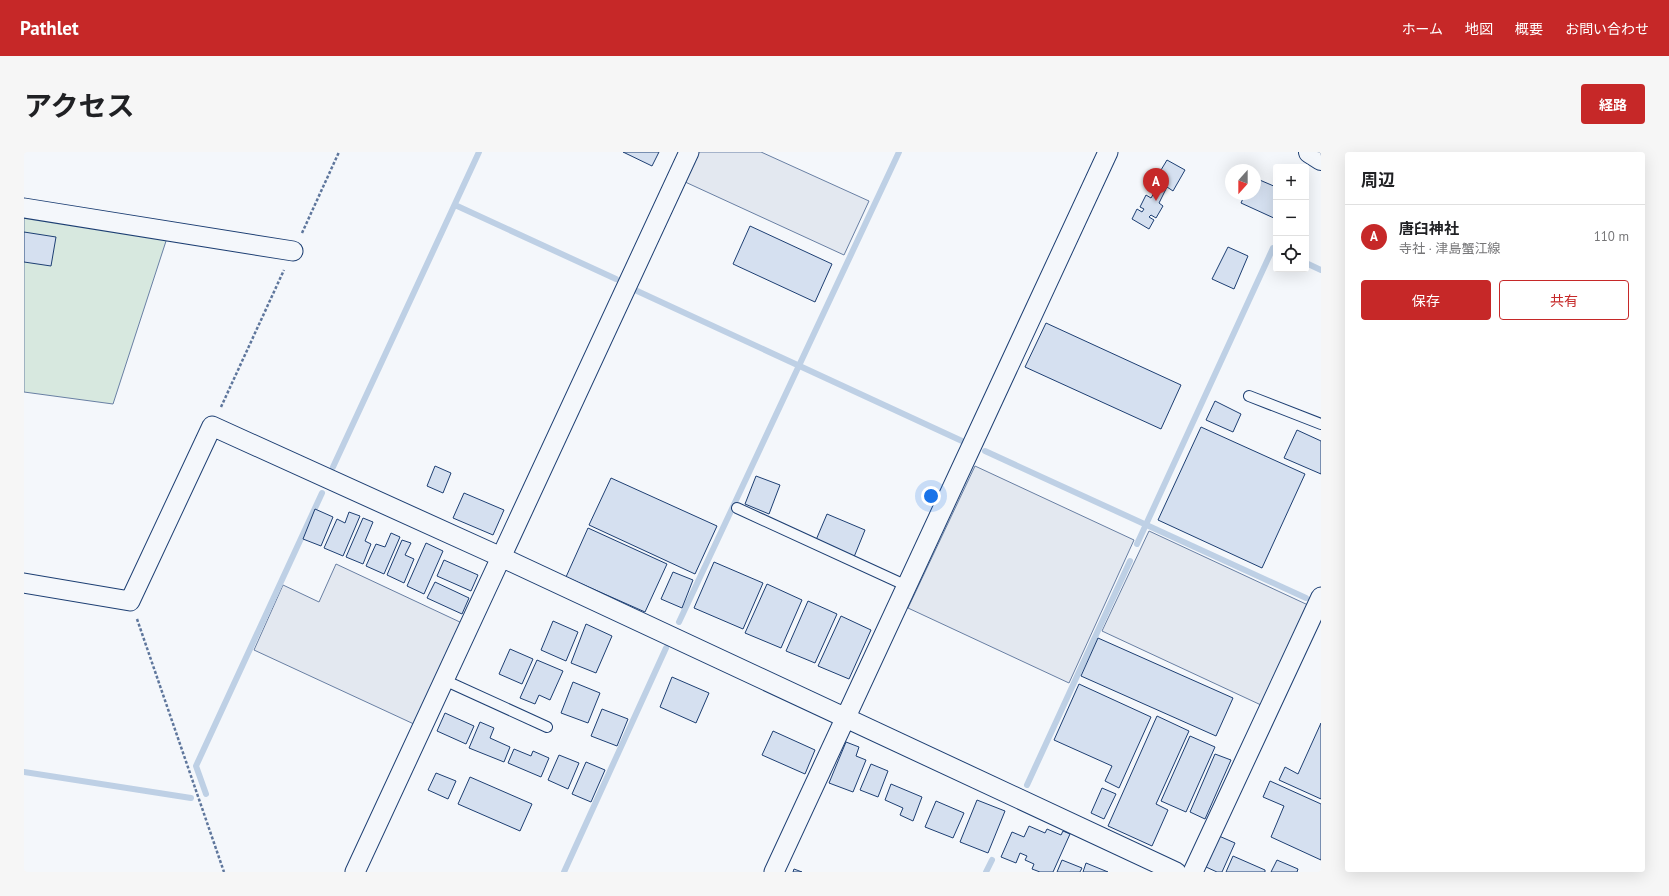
<!DOCTYPE html>
<html lang="ja">
<meta charset="utf-8">
<style>
:root{--surface:#fff;--page:#f6f6f6;--text:#202124;--muted:#757577;--line:#e0e0e0;--accent:#c62828}
body{margin:0;font-family:"PT Sans","Noto Sans JP",sans-serif;background:var(--page);color:var(--text)}
.controls{position:absolute;right:12px;top:12px;display:grid;overflow:hidden;border-radius:4px;box-shadow:0 4px 16px #0002}
.controls button{width:36px;height:36px;display:grid;place-items:center;padding:0;border:0;border-bottom:1px solid var(--line);background:var(--surface);color:var(--text);font:20px sans-serif}
.compass{position:absolute;left:1201px;top:12px;width:36px;height:36px;border-radius:50%;background:var(--surface);box-shadow:0 4px 16px #0002;rotate:201deg}
.you{position:absolute;left:907px;top:344px;width:14px;height:14px;margin:-10px;border:3px solid #fff;border-radius:50%;background:#1a73e8;box-shadow:0 0 0 6px #1a73e833}
.badge{display:grid;place-items:center;width:26px;height:26px;border-radius:50%;background:var(--accent);color:#fff;font-size:13px;font-weight:700}
.pin{position:absolute;translate:-50% -33px;filter:drop-shadow(0 1px 2px #0008)}
.pin::after{content:'';position:absolute;top:21px;width:14px;height:12px;background:inherit;clip-path:polygon(0 0,100% 0,50% 100%)}
.list{margin:0;padding:0;list-style:none}
h2{display:flex;justify-content:space-between;align-items:center;height:52px;margin:0;padding:0 16px;font-size:17px}
h2 small{font-size:13px;font-weight:400;color:var(--muted)}
.list li{display:grid;grid-template-columns:26px 1fr auto;gap:12px;align-items:center;box-sizing:border-box;height:64px;padding:0 16px;border-top:1px solid var(--line)}
.list b{display:block;font-size:15px;white-space:nowrap}
.list p{margin:0;font-size:13px;white-space:nowrap;color:var(--muted)}
.list em{font-size:13px;font-style:normal;color:var(--muted)}
.actions{display:flex;gap:8px;padding:12px 16px}
.actions a{flex:1;padding:9px 0;border:1px solid var(--accent);border-radius:4px;text-align:center;font-size:14px;color:var(--accent)}
.actions .main{background:var(--accent);color:#fff}
.icon{flex:none;width:22px;height:22px;fill:none;stroke:currentColor;stroke-width:2;stroke-linecap:round;stroke-linejoin:round}
.map{position:relative;flex:none;width:1297px;height:720px;overflow:hidden;border-radius:4px}
header{display:flex;align-items:center;gap:24px;box-sizing:border-box;height:56px;padding:0 20px;background:var(--accent);color:#fff}
header strong{font-size:19px}
nav{display:flex;gap:22px;margin-inline-start:auto;font-size:14px}
.intro{display:flex;align-items:center;justify-content:space-between;box-sizing:border-box;height:96px;padding:0 24px}
h1{margin:0;font-size:28px}
.button{padding:10px 18px;border-radius:4px;background:var(--accent);color:#fff;font-size:14px;font-weight:700}
main{display:flex;gap:24px;padding:0 24px}
aside{flex:1;background:var(--surface);border-radius:4px;box-shadow:0 4px 16px #0002}
.map>svg:first-child{display:block}
.green{fill:#d7e8df;stroke:#687fa3}
.parking{fill:#e3e8f0;stroke:#687fa3}
.lines{fill:none;stroke-linecap:round;stroke-linejoin:round}
.stream{stroke:#bed0e5;stroke-width:6}
.building{fill:#d5e0f0;stroke:#1d3f73}
.service-casing{stroke:#1d3f73;stroke-width:12}
.minor-casing{stroke:#1d3f73;stroke-width:21}
.secondary-casing{stroke:#1d3f73;stroke-width:24}
.path{stroke:#5e769c;stroke-width:2.5;stroke-dasharray:3 2;stroke-linecap:butt}
.service{stroke:#f4f7fb;stroke-width:10}
.minor{stroke:#f4f7fb;stroke-width:19}
.secondary{stroke:#f4f7fb;stroke-width:22}
</style>
<header>
<strong>Pathlet</strong>
<nav><a>ホーム</a><a>地図</a><a>概要</a><a>お問い合わせ</a></nav>
</header>
<div class="intro"><h1>アクセス</h1><a class="button">経路</a></div>
<main>
<div class="map">
<svg width="1297" height="720" viewBox="0 0 1297 720">
<rect width="100%" height="100%" fill="#f4f7fb"/>
<!-- green -->
<path class="green" d="M0,63l143,23 -54,166 -89,-12z"/>
<!-- parking -->
<path class="parking" d="M673,0h64l108,49 -25,54 -161,-74z
M951,314l159,74 -65,143 -161,-75z
M1125,379l159,74 -47,100 -159,-74z
M312,412l126,59 -46,102 -162,-75 29,-65 36,17z"/>
<g class="lines">
<!-- stream -->
<path class="stream" d="M431,53l161,74
M1282,111l15,7
M611,138l327,151
M961,299l321,147
M309,315l146,-315
M1113,392l136,-296 3,1
M655,470l220,-470
M0,620l167,26
M1003,633l103,-224
M182,642l-10,-28 126,-273
M540,720l102,-224
M962,720l6,-12"/>
</g>
<!-- building -->
<path class="building" d="M599,0h36l-7,14z
M1143,8l18,10 -12,21 -6,-4 -8,16 4,3 -7,12 -5,-3 -2,2 5,3 -5,9 -17,-10 5,-10 5,3 2,-3 -4,-2 6,-12 5,3 9,-15 -5,-3z
M1231,26l21,9v32l-35,-16 4,-9h10z
M726,74l82,38 -17,38 -82,-38z
M0,80l32,5 -5,29 -27,-4z
M1204,95l20,9 -14,33 -22,-10z
M1022,171l135,62 -20,44 -136,-62z
M1191,249l26,13 -8,18 -27,-12z
M1177,275l104,47 -43,94 -104,-48z
M1273,278l24,11v33l-37,-16z
M411,314l16,7 -8,20 -16,-7z
M732,324l24,9 -11,29 -24,-10z
M587,326l106,48 -22,48 -106,-49z
M440,341l40,17 -11,25 -40,-17z
M291,357l18,8 -12,29 -18,-7z
M325,360l11,4 -17,40 -19,-8 13,-29 8,4z
M803,362l38,16 -11,27 -38,-17z
M339,366l10,4 -8,19 6,3 -8,20 -17,-7z
M564,376l79,36 -22,48 -79,-35z
M367,381l9,4 -16,37 -18,-8 10,-22 9,3z
M378,388l9,3 -6,12 9,4 -10,24 -17,-8z
M402,391l17,8 -19,43 -17,-8z
M420,408l34,15 -7,16 -34,-15z
M690,410l49,21 -20,46 -49,-21z
M649,420l20,8 -11,28 -21,-9z
M411,430l34,16 -7,16 -35,-16z
M743,432l35,16 -21,48 -36,-15z
M784,449l29,13 -22,49 -29,-12z
M817,464l30,14 -22,49 -31,-13z
M529,469l25,11 -12,29 -25,-11z
M562,472l26,12 -16,37 -25,-10z
M1074,486l135,60 -17,38 -135,-60z
M486,497l23,10 -11,25 -23,-10z
M513,508l26,11 -13,29 -11,-5 -4,9 -15,-6z
M648,525l37,16 -13,30 -36,-16z
M549,530l27,11 -12,30 -27,-10z
M1055,532l72,33 -32,71 -14,-7 7,-15 -58,-26z
M578,557l26,10 -11,27 -26,-10z
M421,561l29,13 -8,18 -29,-13z
M1133,564l32,15 -33,73 12,6 -16,36 -44,-20z
M456,570l14,6 -4,10 20,9 -6,15 -35,-14z
M1297,571v76l-42,-19 6,-13 13,7z
M749,579l42,19 -10,24 -43,-19z
M1166,584l25,11 -29,65 -25,-11z
M822,590l13,5 -3,9 10,4 -13,32 -24,-9z
M490,597l17,7 2,-5 16,7 -8,19 -33,-14z
M1191,602l16,6 -26,59 -15,-7z
M535,603l20,8 -11,26 -20,-9z
M562,610l19,8 -14,32 -19,-8z
M847,612l17,7 -10,26 -18,-7z
M412,621l20,8 -8,18 -20,-9z
M446,625l62,27 -12,27 -62,-27z
M1246,629l51,23v56l-50,-23 13,-31 -21,-9z
M867,632l31,13 -9,24 -13,-6 3,-7 -18,-8z
M1078,636l14,6 -12,25 -13,-6z
M953,648l28,11 -17,42 -28,-11z
M912,649l28,12 -11,25 -28,-11z
M1005,674l16,7 2,-4 14,6 2,-4 7,3 -17,38h-13l-8,-3 2,-5 -9,-4 2,-4 -7,-3 -4,10 -15,-6 11,-25 12,5z
M1195,684l16,7 -13,29h-5l-11,-5z
M1209,704l32,14v2h-39z
M1038,708l20,8 -2,4h-23z
M1253,708l21,9 -1,3h-26z
M1062,711l22,9h-25z
M770,717l8,3h-9z"/>
<g class="lines">
<!-- service casing -->
<g class="service-casing">
<path id="service" d="M1225,244l72,28
M713,356l170,78
M420,528l103,47"/>
</g>
<!-- minor casing -->
<g class="minor-casing">
<path id="minor" d="M0,56l269,43
M0,431l106,18 82,-175 289,131 675,315
M331,720l334,-720
M750,720l334,-720
M1169,720l128,-275"/>
</g>
<!-- secondary casing -->
<g class="secondary-casing">
<path id="secondary" d="M1286,0l11,7"/>
</g>
<!-- path -->
<path class="path" d="M278,81l37,-81
M197,255l63,-137
M113,467l87,253"/>
<!-- service -->
<use href="#service" class="service"/>
<!-- minor -->
<use href="#minor" class="minor"/>
<!-- secondary -->
<use href="#secondary" class="secondary"/>
</g>
</svg>
<div class="controls">
<button>+</button>
<button>−</button>
<button><svg class="icon" aria-label="locate" viewBox="0 0 24 24"><circle cx="12" cy="12" r="6"/><path d="M12 2v4M12 18v4M2 12h4M18 12h4"/></svg></button>
</div>
<svg class="compass" viewBox="-18 -18 36 36"><path d="M0-13l5 13h-10z" fill="#e53935"/><path d="M0 13l5-13h-10z" fill="#757577"/></svg>
<div class="you"></div>
<div class="pin badge" style="left:1132px;top:49px">A</div>
</div>
<aside>
<h2>周辺<small></small></h2>
<ul class="list">
<li><span class="badge">A</span><div><b>唐臼神社</b><p>寺社 · 津島蟹江線</p></div><em>110 m</em></li>
</ul>
<div class="actions"><a class="main">保存</a><a>共有</a></div>
</aside>
</main>
